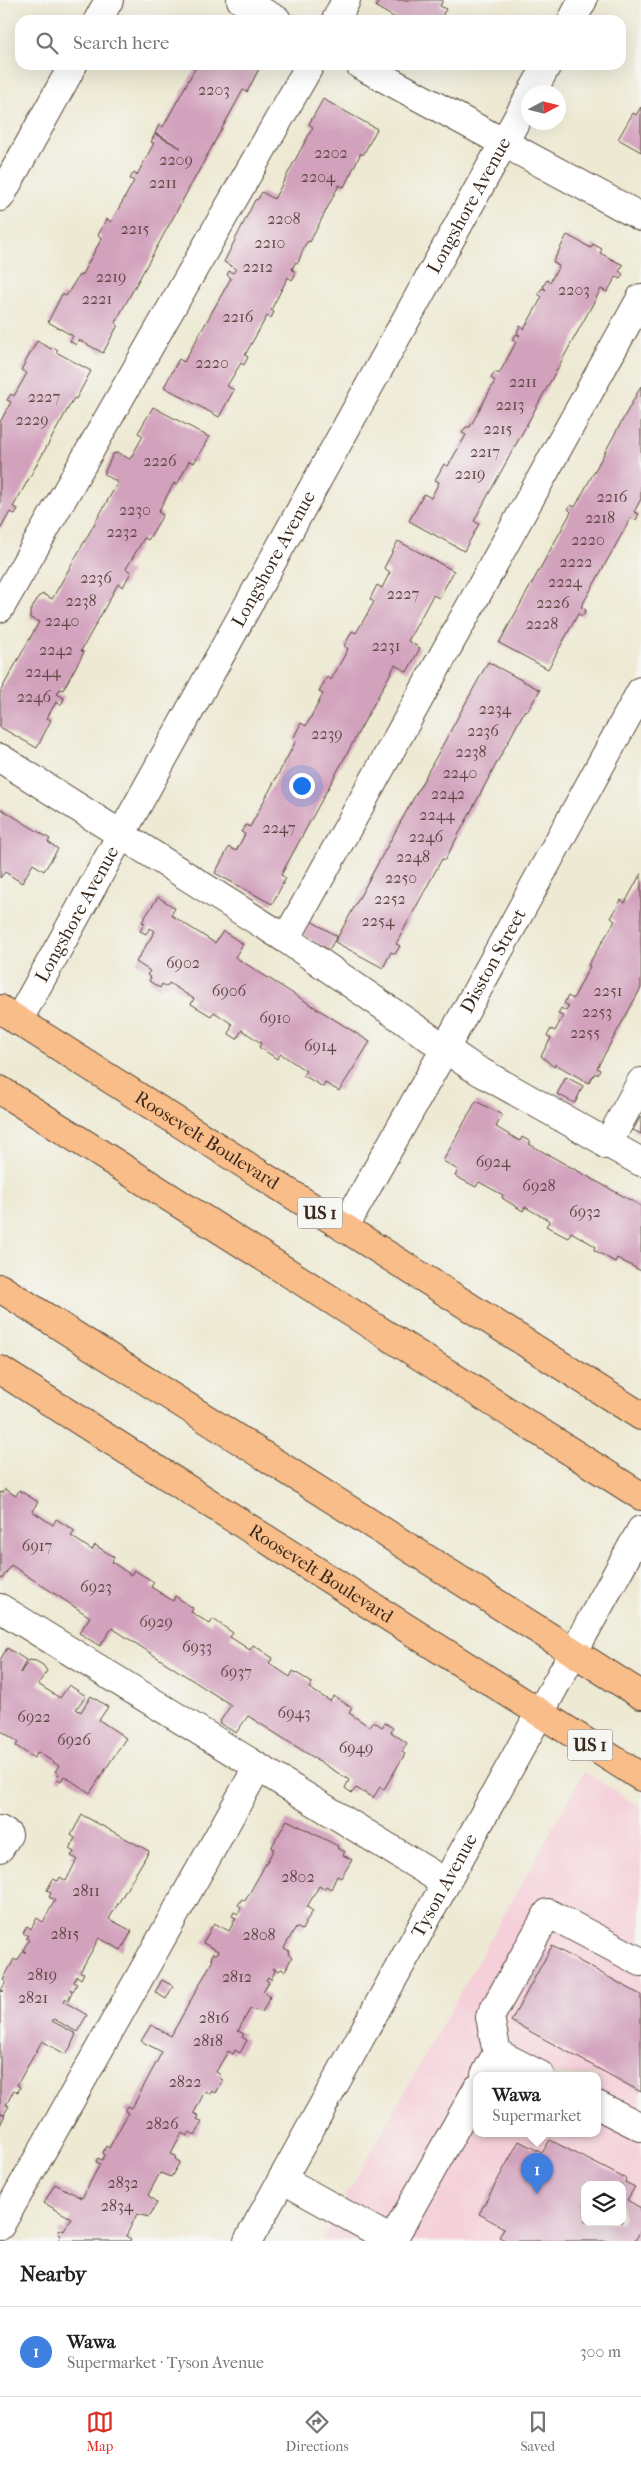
<!DOCTYPE html>
<meta charset="utf-8">
<style>
:root{--surface:#fff;--page:#f6f6f6;--text:#222;--muted:#767676;--line:#e0e0e0;--accent:#d93025}
body{margin:0;font-family:"IM FELL French Canon",serif;background:var(--page);color:var(--text)}
.controls{position:absolute;right:15px;bottom:15px;display:grid;overflow:hidden;border-radius:10px;box-shadow:0 5px 20px #0002}
.controls button{width:45px;height:45px;display:grid;place-items:center;padding:0;border:0;border-bottom:1px solid var(--line);background:var(--surface);color:var(--text);font:25px sans-serif}
.compass{position:absolute;left:521px;top:85px;width:45px;height:45px;border-radius:50%;background:var(--surface);box-shadow:0 5px 20px #0002;rotate:83deg}
.you{position:absolute;left:301px;top:785px;width:18px;height:18px;margin:-12px;border:4px solid #fff;border-radius:50%;background:#1a73e8;box-shadow:0 0 0 8px #1a73e833}
.badge{display:grid;place-items:center;width:32px;height:32px;border-radius:50%;background:var(--accent);color:#fff;font-size:16px;font-weight:700}
.pin{position:absolute;translate:-50% -41px;filter:drop-shadow(0 1px 2px #0008)}
.pin::after{content:'';position:absolute;top:26px;width:18px;height:15px;background:inherit;clip-path:polygon(0 0,100% 0,50% 100%)}
.popup{position:absolute;left:473px;top:2072px;width:128px;height:65px;box-sizing:border-box;display:grid;place-content:center;border-radius:10px;background:var(--surface);filter:drop-shadow(0 1px 4px #0005);font-size:16px;white-space:nowrap;color:var(--muted)}
.popup b{font-size:19px;color:var(--text)}
.popup::after{content:'';position:absolute;left:50%;top:100%;margin-left:-10px;border:10px solid transparent;border-top-color:var(--surface)}
.list{margin:0;padding:0;list-style:none}
h2{display:flex;justify-content:space-between;align-items:center;height:65px;margin:0;padding:0 20px;font-size:21px}
h2 small{font-size:16px;font-weight:400;color:var(--muted)}
.list li{display:grid;grid-template-columns:32px 1fr auto;gap:15px;align-items:center;box-sizing:border-box;height:90px;padding:0 20px;border-top:1px solid var(--line)}
.list b{display:block;font-size:19px;white-space:nowrap}
.list p{margin:0;font-size:16px;white-space:nowrap;color:var(--muted)}
.list em{font-size:16px;font-style:normal;color:var(--muted)}
.icon{flex:none;width:28px;height:28px;fill:none;stroke:currentColor;stroke-width:2;stroke-linecap:round;stroke-linejoin:round}
.map{position:relative;flex:none;width:641px;height:2241px;overflow:hidden}
.search{position:absolute;background:var(--surface);box-shadow:0 5px 20px #0002;left:15px;right:15px;top:15px;height:55px;display:flex;align-items:center;gap:12px;box-sizing:border-box;padding:0 18px;border-radius:15px;color:var(--muted);font-size:19px}
.sheet{height:155px;background:var(--surface)}
nav{display:flex;justify-content:space-around;align-items:center;box-sizing:border-box;height:70px;border-top:1px solid var(--line);background:var(--surface);font-size:14px;color:var(--muted)}
nav a{display:grid;justify-items:center;gap:2px}
nav .on{color:var(--accent)}
.map>svg:first-child{display:block}
.built{fill:#f5cfd9;fill-rule:evenodd}
.building{fill:#d2a1bc;fill-rule:evenodd}
.lines{fill:none;stroke-linecap:round;stroke-linejoin:round}
.minor-casing{stroke:#564739;stroke-width:30}
.highway-casing{stroke:#564739;stroke-width:30}
.minor{stroke:#fff;stroke-width:28}
.highway{stroke:#f8bd89;stroke-width:28}
.labels{text-anchor:middle;dominant-baseline:central;stroke-width:4;stroke-linejoin:round;paint-order:stroke}
.number-label{font-size:16px;fill:#614846}
.shield{fill:#f6f6f2;stroke:#73675e;stroke-width:1}
.shield-label{font-size:18px;font-weight:bold;fill:#3b2a1e}
.street-label{font-size:19px;fill:#3b2a1e;stroke:#f6f6f2}
</style>
<div class="map">
<svg width="641" height="2241" viewBox="0 0 641 2241">
<rect width="100%" height="100%" fill="#f6f6f2"/>
<filter id="ink" filterUnits="userSpaceOnUse"><feTurbulence type="fractalNoise" baseFrequency=".02" numOctaves="2"/><feDisplacementMap in="SourceGraphic" scale="10" xChannelSelector="R" yChannelSelector="G"/><feConvolveMatrix kernelMatrix="1 2 1 2 8 2 1 2 1" color-interpolation-filters="sRGB"/></filter>
<filter id="wash" filterUnits="userSpaceOnUse"><feTurbulence type="fractalNoise" baseFrequency=".0096" numOctaves="4" result="noise"/><feDisplacementMap in="SourceGraphic" scale="20" xChannelSelector="R" yChannelSelector="G"/><feGaussianBlur stdDeviation="1.12" result="paint"/><feColorMatrix in="noise" values="0 0 0 0 0 0 0 0 0 0 0 0 0 0 0 0 0 1.4 0 .05"/><feComposite in="paint" operator="in"/></filter>
<g filter="url(#wash)">
<rect width="100%" height="100%" fill="#ede9d3"/>
<!-- built -->
<path class="built" d="M584,1772l57,35v434h-320zM477,2075h120v58h-120zM585,2185h37v37h-37z"/>
<g id="blocks">
<!-- building -->
<path class="building" d="M380,0h63l-3,6 6,3 -6,11h-41l-23,-13z
M197,65h64l-14,27 -4,-2 -63,115 -65,118 3,2 -15,28 -24,-13 -3,5 -6,-4 3,-5 -25,-14 14,-28 4,2 13,-21 2,1 21,-38 -4,-3 9,-16 4,3 23,-41 -4,-2 3,-6 4,2 17,-32 -3,-1 4,-8 26,14 -26,-15 4,-8 4,2z
M323,99l54,30 -14,26 -2,-2 -17,34 -5,-2 -29,57 -2,-1 -3,4 -7,18 -2,-1 -4,7 4,4 -4,7 -4,-3 -17,33 3,2 -3,6 -4,-2 -22,39 3,2 -4,8 -3,-2 -14,23 7,4 -15,27 -55,-30 15,-28 5,3 47,-84 -4,-3 2,-4 4,2 3,-4 -12,-7 31,-62 3,-1 4,-7 12,7 39,-72 -4,-3z
M641,107v45l-23,-13 15,-26 3,2z
M567,235l24,13 2,-4 9,5 -2,4 23,12 -4,6 4,3 -3,5 -4,-2 -9,15 -6,-3 -127,232 5,3 -15,27 -55,-30 15,-27 7,4 8,-16 -4,-2 9,-16 4,2 18,-31 -4,-2 4,-6h4l25,-46 -4,-3 4,-6 4,2 17,-32 -4,-2 4,-6 4,2 -3,-4 3,-6 4,3 18,-32 -4,-3 4,-6 4,2 -3,-4 4,-6 3,2 9,-16 -6,-4z
M37,341l14,8 2,-2 5,3 -2,2 35,19 -15,28 -2,-1 -61,109 5,2 -3,5 -5,-2 -10,18v-108l11,-20 -4,-2 4,-6 3,2 13,-23 -6,-3z
M641,386v113l-7,13 5,2 -3,6 -5,-2 -50,89 5,3 -4,6 -4,-2 -30,55 -49,-26 71,-129 1,-2 -3,-3 3,-4 4,2z
M153,407l56,30 -15,26 -5,-2 -12,24 -3,-2 -16,29 5,3 -15,25 -4,-2 -18,31 5,3 -8,15 -5,-3 -37,67 3,1 -21,38 -3,-1 -3,5 7,4 -3,7 -5,-3 -9,16 4,2 -14,28 -37,-21v-35l39,-70 -9,-4v-6l8,-15 5,-3 9,5 66,-117 -13,-7v-4l8,-17 5,-1 12,6 13,-23 -5,-3z
M398,541l56,30 -15,27 -6,-3 -25,46 12,7 -13,24 -12,-7 -114,210 5,3 -14,26 -57,-31 14,-26 7,4 9,-17 -4,-2 5,-7 4,2 46,-86 -3,-2 8,-16 5,3 17,-32 -4,-2 8,-15 4,3 17,-31 -4,-3 4,-7 4,-8 4,2 18,-31 -4,-3 7,-14 5,3 8,-16 -6,-4z
M488,662l52,28 -13,22 -2,-2 -80,150 -3,-1 -46,85 4,2 -5,8 -4,-2 -8,16 -48,-26z
M0,808l50,31 -2,3 10,7 -14,22 -11,-7 -11,19 -17,-11 -5,6z
M641,873v115l-44,80 3,2 -2,5 -3,-2 -6,10 -34,-19 -1,3 -13,-11 10,-18 -4,-2 4,-7 4,2 8,-15 -5,-2 3,-6 5,3 3,-5 -5,-3 4,-7 5,3 17,-33 -2,-1 27,-44 -4,-3 10,-18 4,3z
M158,897l17,11 -4,7 44,28 8,-12 20,13 -8,13 135,85 -31,49 -14,-8 -2,4 -20,-12 3,-4 -25,-17 -4,5 -18,-12 2,-4 -19,-13 -5,9 -8,-5 3,-10 -18,-12 -3,4 -20,-12 3,-5 -25,-16 -3,4 -4,-3 -2,4 -11,-7 2,-3 -4,-3 3,-4 -14,-9 19,-31 -5,-3 -4,6 -6,-3 5,-8 -3,-1z
M311,921l26,15 -8,14 -26,-15z
M566,1077l17,9 -8,17 -18,-9z
M476,1101l26,14 -6,12 24,14 2,-4 9,5 -2,2 112,62v65l-24,-13 -2,4 -21,-12 1,-4 -24,-14 -3,6 -10,-5 -12,-7 4,-5 -25,-14 -2,4 -21,-13 1,-3 -24,-13 -3,5 -21,-11 3,-6 -15,-9z
M641,1116v18l-8,-4z
M5,1489l11,7 3,-6 19,12 -6,9 21,14 3,-6 19,12 -4,5 21,14 3,-5 19,12 -2,5 19,13 3,-5 20,12 -3,5 22,14 2,-5 18,12 -2,4 19,12 3,-5 20,14 -3,4 20,13 3,-5 20,13 -4,5 21,14 3,-6 10,6 9,6 -3,5 21,13 4,-5 18,12 -3,5 21,14 3,-6 9,6 3,-4 8,5 -2,4 16,11 -5,9 3,2 -21,35 -4,-2 -7,11 -17,-10 -4,5 -7,-5 4,-8 -101,-64 -12,17 -17,-10 12,-18 -22,-14 -97,-63 -12,18 -21,-13 11,-16 -79,-52 -9,14 -2,-1v-86l3,1z
M7,1648l19,12 -6,13 9,-13 7,1 7,4 4,6 -9,13 22,14 9,-13 17,11 -10,13 5,3 10,-16 17,11 -9,13 27,18 -36,55 -26,-17 -3,5 -5,-3 3,-4 -4,-3 4,-5 -21,-14 -4,6 -18,-12 2,-4 -18,-12v-70z
M82,1815l67,36 -40,68 23,12 -11,19 -22,-12 -19,34 4,1 -3,6 -4,-3 -3,6 3,2 -4,7 -3,-2 2,3 -4,8 -3,-2 -2,3 24,14 -10,17 -23,-13 -2,2 24,13 -6,14 -5,6 -23,-13 -25,44 3,2 -2,5 -4,-2 -8,15 3,1 -5,8 -3,-1 4,2 -5,10v-133l4,-1 -3,-1 5,-8 -3,-2 11,-21 3,2 6,-9h3l-3,-2 6,-10 -3,-2 2,-2 -5,-3 4,-7 4,3 6,-11 6,4 12,-22 -6,-3 2,-4 -4,-3 6,-11 5,2 2,-4 6,4 11,-22 -6,-3 3,-4 -5,-3 6,-11 -4,-3z
M287,1820l51,26 -1,2 8,4 -2,3 9,5 -11,18 -4,-2 -6,13 -5,-3 -2,3 -5,-3 -12,21 6,4 -6,9 -5,10 -6,-3 -12,21 6,3 -2,3 4,3 -7,14 -4,-2 -2,2 -6,-3 2,3 -4,8 -3,-2 -2,3 3,2 -6,9 7,6 -4,8 -4,7 -12,-3 -12,22 6,3 -2,3 5,3 -7,13 -5,-3 -2,4 -5,-3 -12,21 5,3 -2,3 4,2 -7,13 -4,-2 -1,3 -6,-3 -11,22 5,3 -2,3 5,3 -7,13 -5,-3 -3,4 -5,-3 -11,21 5,2 -1,3 5,3 -9,15 -11,-4 -12,22 9,8 -8,14 -12,-3 -11,22 5,3 -1,2h-70l-2,-1 3,-5 -3,-1 2,-5 4,2 7,-13 -27,-15 11,-19 27,14 18,-34 -4,-2 2,-4 4,2 3,-5 -2,-2 3,-7 3,2 17,-31 2,-4 -3,-2 3,-5 4,2 30,-56 -21,-11 10,-16 20,11 42,-76 -2,-1 2,-6 3,2 2,-4 -15,-8 11,-20 15,8 7,-13 -4,-2 2,-4 4,2 2,-4 1,-3 -3,-2 4,-6 3,2 29,-52 -3,-1z
M552,1946l89,49v97l-130,-71z
M162,1980l11,6 -7,13 -11,-7z
M550,2140l76,39 -1,3 10,5 -8,13 14,8v22l-6,11h-128l-8,-4 5,-9 -25,-14 40,-73 23,12zM585,2185h37v37h-37z"/>
</g>
</g>
<g filter="url(#ink)">
<use href="#blocks" fill-opacity="0" stroke="#564739" stroke-width="1"/>
<g class="lines">
<!-- minor casing -->
<g class="minor-casing">
<g id="minor">
<path d="M241,0l36,20"/>
<path d="M98,20l11,-20"/>
<path d="M336,20l10,-20"/>
<path d="M572,20l11,-20"/>
<path d="M360,65l281,152"/>
<path d="M532,92l15,-27"/>
<path d="M0,197l73,-132"/>
<path d="M0,608l310,-543"/>
<path d="M0,758l286,181 186,128 169,95"/>
<path d="M286,939l355,-641"/>
<path id="s1" d="M18,1021l510,-922"/>
<path d="M607,1145l34,-63"/>
<path id="s2" d="M344,1228l102,-181 195,-356"/>
<path d="M0,1608l446,275"/>
<path d="M0,1830l8,5 -8,13"/>
<path d="M497,2053l43,22"/>
<path d="M485,2075l12,-22 -7,-36 58,-104 93,49"/>
<path d="M597,2105l44,22"/>
<path d="M282,2179l111,62"/>
<path d="M0,2226l257,-458"/>
<path id="s3" d="M248,2241l393,-711"/>
<path d="M392,2241l85,-152"/>
</g>
</g>
<!-- highway casing -->
<g class="highway-casing">
<g id="highway">
<path id="s4" d="M0,1009l641,407"/>
<path d="M0,1090l641,406"/>
<path d="M0,1288l641,407"/>
<path id="s5" d="M0,1370l641,407"/>
</g>
</g>
<!-- minor -->
<use href="#minor" class="minor"/>
<!-- highway -->
<use href="#highway" class="highway"/>
</g>
</g>
<g class="labels">
<!-- number labels -->
<g class="number-label">
<text x="214" y="89">2203</text>
<text x="331" y="152">2202</text>
<text x="176" y="159">2209</text>
<text x="318" y="176">2204</text>
<text x="163" y="182">2211</text>
<text x="284" y="218">2208</text>
<text x="135" y="228">2215</text>
<text x="270" y="242">2210</text>
<text x="258" y="266">2212</text>
<text x="111" y="276">2219</text>
<text x="574" y="289">2203</text>
<text x="97" y="298">2221</text>
<text x="238" y="316">2216</text>
<text x="212" y="362">2220</text>
<text x="523" y="381">2211</text>
<text x="44" y="396">2227</text>
<text x="510" y="404">2213</text>
<text x="32" y="419">2229</text>
<text x="498" y="428">2215</text>
<text x="485" y="451">2217</text>
<text x="160" y="460">2226</text>
<text x="470" y="473">2219</text>
<text x="612" y="496">2216</text>
<text x="135" y="509">2230</text>
<text x="600" y="517">2218</text>
<text x="122" y="531">2232</text>
<text x="588" y="539">2220</text>
<text x="576" y="561">2222</text>
<text x="96" y="577">2236</text>
<text x="565" y="581">2224</text>
<text x="403" y="593">2227</text>
<text x="81" y="600">2238</text>
<text x="553" y="602">2226</text>
<text x="62" y="620">2240</text>
<text x="542" y="623">2228</text>
<text x="386" y="645">2231</text>
<text x="56" y="649">2242</text>
<text x="43" y="671">2244</text>
<text x="34" y="696">2246</text>
<text x="495" y="708">2234</text>
<text x="483" y="730">2236</text>
<text x="327" y="733">2239</text>
<text x="471" y="751">2238</text>
<text x="460" y="772">2240</text>
<text x="448" y="793">2242</text>
<text x="437" y="814">2244</text>
<text x="279" y="827">2247</text>
<text x="426" y="836">2246</text>
<text x="413" y="856">2248</text>
<text x="401" y="877">2250</text>
<text x="390" y="898">2252</text>
<text x="378" y="920">2254</text>
<text x="183" y="962">6902</text>
<text x="229" y="990">6906</text>
<text x="608" y="990">2251</text>
<text x="597" y="1011">2253</text>
<text x="275" y="1017">6910</text>
<text x="585" y="1032">2255</text>
<text x="320" y="1045">6914</text>
<text x="493" y="1161">6924</text>
<text x="539" y="1185">6928</text>
<text x="585" y="1211">6932</text>
<text x="37" y="1545">6917</text>
<text x="96" y="1586">6923</text>
<text x="156" y="1621">6929</text>
<text x="197" y="1646">6933</text>
<text x="236" y="1671">6937</text>
<text x="294" y="1712">6943</text>
<text x="34" y="1716">6922</text>
<text x="74" y="1739">6926</text>
<text x="356" y="1747">6949</text>
<text x="298" y="1876">2802</text>
<text x="86" y="1890">2811</text>
<text x="65" y="1933">2815</text>
<text x="259" y="1934">2808</text>
<text x="42" y="1974">2819</text>
<text x="237" y="1976">2812</text>
<text x="33" y="1997">2821</text>
<text x="214" y="2017">2816</text>
<text x="208" y="2040">2818</text>
<text x="185" y="2081">2822</text>
<text x="162" y="2123">2826</text>
<text x="123" y="2182">2832</text>
<text x="117" y="2205">2834</text>
</g>
<!-- shield labels -->
<g class="shield">
<rect x="297.5" y="1197.5" width="45" height="31" rx="4"/>
<rect x="567.5" y="1729.5" width="45" height="31" rx="4"/>
</g>
<g class="shield-label">
<text x="320" y="1213">US 1</text>
<text x="590" y="1745">US 1</text>
</g>
<!-- street labels -->
<g class="street-label">
<text stroke="none"><textPath href="#s1" startOffset="932">Longshore Avenue</textPath></text>
<text stroke="none"><textPath href="#s1" startOffset="528">Longshore Avenue</textPath></text>
<text stroke="none"><textPath href="#s1" startOffset="122">Longshore Avenue</textPath></text>
<text stroke="none"><textPath href="#s2" startOffset="306">Disston Street</textPath></text>
<text stroke="none"><textPath href="#s4" startOffset="245">Roosevelt Boulevard</textPath></text>
<text stroke="none"><textPath href="#s5" startOffset="380">Roosevelt Boulevard</textPath></text>
<text stroke="none"><textPath href="#s3" startOffset="406">Tyson Avenue</textPath></text>
</g>
</g>
</svg>
<div class="controls">
<button><svg class="icon" aria-label="layers" viewBox="0 0 24 24"><path d="M12 4l9 5-9 5-9-5zM3 14l9 5 9-5"/></svg></button>
</div>
<svg class="compass" viewBox="-18 -18 36 36"><path d="M0-13l5 13h-10z" fill="#e53935"/><path d="M0 13l5-13h-10z" fill="#767676"/></svg>
<div class="you"></div>
<div class="pin badge" style="left:537px;top:2194px;background:#3f7fe0">1</div>
<div class="popup"><b>Wawa</b>Supermarket</div>
<div class="search"><svg class="icon" aria-label="search" viewBox="0 0 24 24"><circle cx="10" cy="10" r="6"/><path d="M15 15l6 6"/></svg>Search here</div>
</div>
<section class="sheet">
<h2>Nearby<small></small></h2>
<ul class="list">
<li><span class="badge" style="background:#3f7fe0">1</span><div><b>Wawa</b><p>Supermarket · Tyson Avenue</p></div><em>300 m</em></li>
</ul>
</section>
<nav>
<a class="on"><svg class="icon" aria-label="map" viewBox="0 0 24 24"><path d="M3 6l6-2 6 2 6-2v14l-6 2-6-2-6 2zM9 4v14M15 6v14"/></svg>Map</a>
<a><svg class="icon" aria-label="directions" viewBox="0 0 24 24"><path d="M12 3l9 9-9 9-9-9zM9 14v-3h6M13 9l2 2-2 2"/></svg>Directions</a>
<a><svg class="icon" aria-label="saved" viewBox="0 0 24 24"><path d="M7 4h10v16l-5-4-5 4z"/></svg>Saved</a>
</nav>
